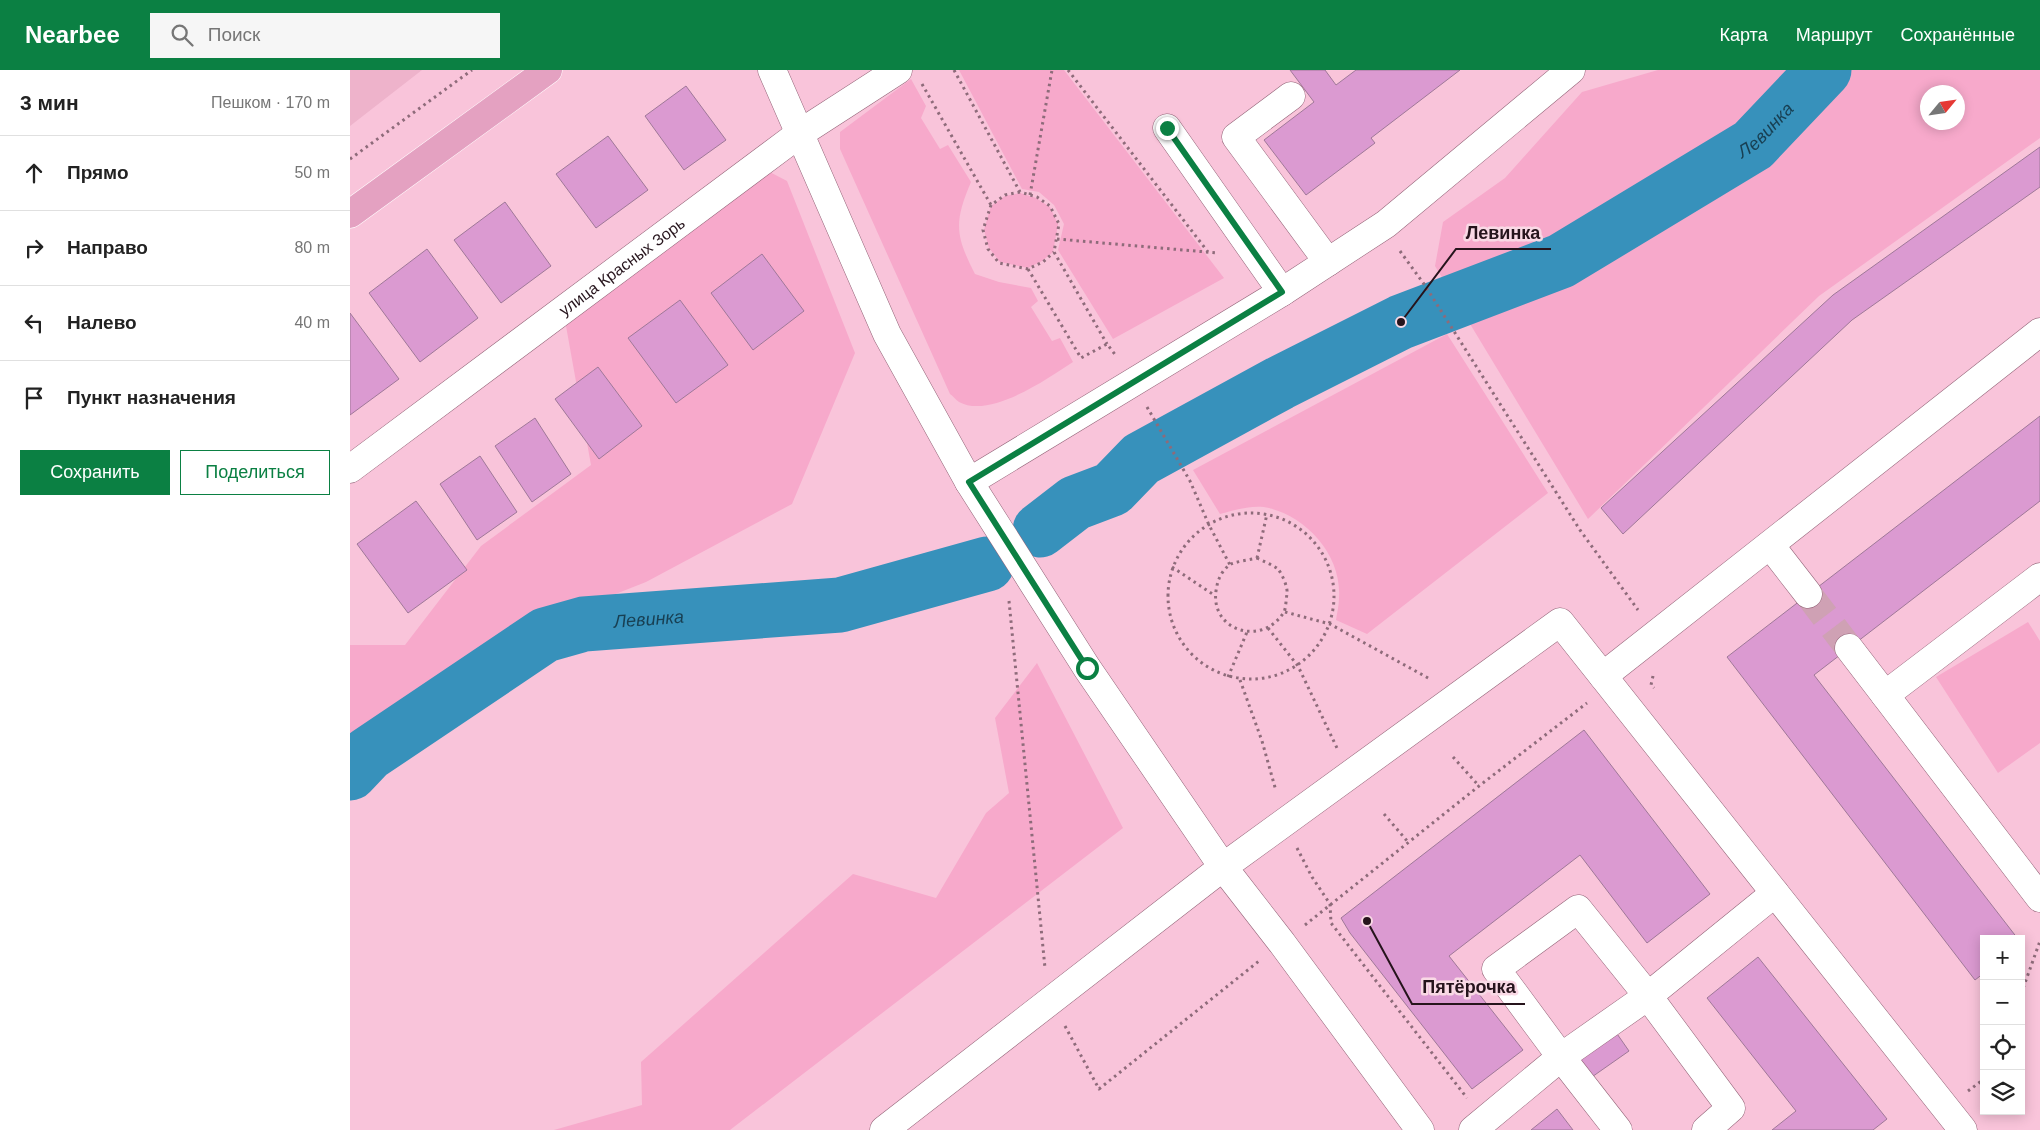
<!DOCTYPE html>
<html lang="ru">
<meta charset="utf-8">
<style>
:root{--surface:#fff;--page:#f6f6f6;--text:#222;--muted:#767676;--line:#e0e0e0;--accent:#0b8043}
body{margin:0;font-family:Arial,sans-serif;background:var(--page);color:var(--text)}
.controls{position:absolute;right:15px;bottom:15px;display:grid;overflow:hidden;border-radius:0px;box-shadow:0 2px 12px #0003}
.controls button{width:45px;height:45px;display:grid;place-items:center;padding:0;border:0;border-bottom:1px solid var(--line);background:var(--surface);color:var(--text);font:25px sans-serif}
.compass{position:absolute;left:1570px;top:15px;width:45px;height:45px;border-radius:50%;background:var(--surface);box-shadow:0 2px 12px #0003;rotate:61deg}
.stop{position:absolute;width:15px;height:15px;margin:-11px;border:4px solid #0b8043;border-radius:50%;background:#fff}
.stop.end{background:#0b8043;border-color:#fff;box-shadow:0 1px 5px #0008}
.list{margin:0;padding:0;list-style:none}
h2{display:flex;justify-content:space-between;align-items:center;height:65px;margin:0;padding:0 20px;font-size:21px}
h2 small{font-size:16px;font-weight:400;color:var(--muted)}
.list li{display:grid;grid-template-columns:32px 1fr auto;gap:15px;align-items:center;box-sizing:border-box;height:75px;padding:0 20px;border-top:1px solid var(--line)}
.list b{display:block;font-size:19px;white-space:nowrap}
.list em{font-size:16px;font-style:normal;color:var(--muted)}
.actions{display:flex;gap:10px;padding:15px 20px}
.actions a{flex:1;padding:11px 0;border:1px solid var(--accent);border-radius:0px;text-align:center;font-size:18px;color:var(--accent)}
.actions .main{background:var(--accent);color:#fff}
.icon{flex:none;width:28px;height:28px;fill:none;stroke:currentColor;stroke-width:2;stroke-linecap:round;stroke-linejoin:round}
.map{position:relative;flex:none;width:1690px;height:1060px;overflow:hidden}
header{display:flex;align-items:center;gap:30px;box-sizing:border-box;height:70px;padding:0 25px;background:var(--accent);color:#fff}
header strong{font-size:24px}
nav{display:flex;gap:28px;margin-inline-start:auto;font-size:18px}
.search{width:350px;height:45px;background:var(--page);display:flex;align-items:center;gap:12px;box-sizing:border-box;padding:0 18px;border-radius:0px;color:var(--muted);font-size:19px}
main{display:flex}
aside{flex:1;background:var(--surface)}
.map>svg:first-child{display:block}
.built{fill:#eeb3cb}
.green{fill:#f7a9cb;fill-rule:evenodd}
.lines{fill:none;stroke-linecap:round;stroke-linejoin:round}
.river{stroke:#3791bb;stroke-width:55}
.building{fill:#db9ad1;stroke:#9f7898}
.minor-tunnel{stroke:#cfa1b4;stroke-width:28;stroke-dasharray:28 14;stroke-linecap:butt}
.minor-casing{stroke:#946579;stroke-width:29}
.major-casing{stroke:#fff;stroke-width:29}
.path{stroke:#8e6b7a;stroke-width:3;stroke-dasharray:2.5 4;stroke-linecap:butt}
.minor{stroke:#fff;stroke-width:28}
.major{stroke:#e4a1c1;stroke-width:28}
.route{stroke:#0b8043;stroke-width:6}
.labels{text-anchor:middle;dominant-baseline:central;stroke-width:5;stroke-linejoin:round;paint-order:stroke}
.street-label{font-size:16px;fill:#26141c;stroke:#f9d9e5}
.water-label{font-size:18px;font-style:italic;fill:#183f52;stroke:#f9d9e5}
.leader{fill:none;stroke:#26141c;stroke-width:2}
.callout-dot{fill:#26141c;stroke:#f9d9e5;stroke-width:2}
.callout-label{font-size:18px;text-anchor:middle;font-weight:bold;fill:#26141c;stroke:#f9d9e5;stroke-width:5;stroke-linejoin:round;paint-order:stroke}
</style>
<header>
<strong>Nearbee</strong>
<div class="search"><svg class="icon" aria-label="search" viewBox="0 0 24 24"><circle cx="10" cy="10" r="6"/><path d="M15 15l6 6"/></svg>Поиск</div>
<nav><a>Карта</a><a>Маршрут</a><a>Сохранённые</a></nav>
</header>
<main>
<aside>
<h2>3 мин<small>Пешком · 170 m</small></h2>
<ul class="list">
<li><svg class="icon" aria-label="ahead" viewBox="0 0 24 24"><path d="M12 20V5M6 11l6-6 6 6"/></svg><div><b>Прямо</b></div><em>50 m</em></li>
<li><svg class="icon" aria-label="right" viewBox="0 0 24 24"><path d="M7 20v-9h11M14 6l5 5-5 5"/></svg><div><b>Направо</b></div><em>80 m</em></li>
<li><svg class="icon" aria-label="left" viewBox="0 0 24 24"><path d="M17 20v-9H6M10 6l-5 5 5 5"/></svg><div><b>Налево</b></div><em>40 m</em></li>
<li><svg class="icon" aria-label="arrive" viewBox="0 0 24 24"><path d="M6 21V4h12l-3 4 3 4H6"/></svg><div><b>Пункт назначения</b></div></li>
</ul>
<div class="actions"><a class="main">Сохранить</a><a>Поделиться</a></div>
</aside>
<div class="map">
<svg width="1690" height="1060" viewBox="0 0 1690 1060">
<rect width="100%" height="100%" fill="#f9c4da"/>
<!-- built -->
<path class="built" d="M0,0h72l-72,56z"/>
<!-- green -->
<path class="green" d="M609,0h105l160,208 -111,61 -55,-89 6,-26 -10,-19 -15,-13 -17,-3z
M1308,0h382v68l-221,158 -231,223 -153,-253 8,-44 62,-44 77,-86zM1578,22h30v30h-30z
M561,9l15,27 -5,12 19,31 8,-4 23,37c-17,40 -16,53 4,92l24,8 32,6 7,13 -7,6 21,34 8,-3 13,24c-26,17 -83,57 -114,40 -3,-2 -6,-6 -9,-8l-110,-245v-17z
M412,98l25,13 68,172 -63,151 -146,78 -109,43 -180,120 -7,8v-108h55l76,-99 110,-81 -25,-139z
M670,123l16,5 14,9 8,17 -5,28 -11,9 -14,7 -28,-6 -11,-14 -5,-18 7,-24 14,-10z
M1097,264l101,159 -181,141 -31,-14c1,-7 3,-15 3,-22 3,-42 -31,-80 -70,-90 -15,-4 -34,2 -49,6l-27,-44z
M1678,552l12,19v102l-42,30 -62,-96z
M687,593l86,165 -393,302h-176l88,-25 -1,-43 212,-188 83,24 50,-85 23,-20 -14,-75z"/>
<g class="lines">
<!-- river -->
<g class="river">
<path id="s1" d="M690,460l35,-27 37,-14 29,-30 139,-76 121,-61 160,-61 192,-116 71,-75"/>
<path id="s2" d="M0,703l18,-19 177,-119 39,-11 256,-19 147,-41"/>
</g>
</g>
<!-- building -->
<path class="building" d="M940,0h35l11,15 20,-15h104l-89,68 4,5 -69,52 -42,-55 50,-38z
M336,16l40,54 -42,30 -39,-54z
M258,66l40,54 -52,38 -40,-54z
M1690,77v40l-188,133 -229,214 -22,-26 232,-213z
M155,132l46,64 -50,37 -47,-63z
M77,179l51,69 -58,44 -51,-69z
M412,184l42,57 -51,39 -42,-57z
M330,230l48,65 -52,38 -48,-65z
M0,243l49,66 -49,36z
M248,297l44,59 -43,33 -44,-60z
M1690,346v85l-226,174 204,264h-34v34l-9,7 -248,-323z
M185,348l36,56 -39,28 -37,-56z
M130,386l37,56 -40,28 -37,-56z
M66,431l51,69 -59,43 -51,-69z
M1234,660l126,164 -63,49 -67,-88 -131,101 74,94 -51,39 -122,-156 -9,-15z
M1408,887l129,162 -14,11h-101l24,-19 -89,-113z
M1263,958l16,23 -40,28 -16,-23z
M1207,1039l16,21h-42z"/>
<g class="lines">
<!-- minor-tunnel -->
<path class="minor-tunnel" d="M1458,524l41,54"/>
<!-- minor casing -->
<g class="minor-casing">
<g id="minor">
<path d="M422,0l115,264 82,148 118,186 136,199 -339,263"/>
<path d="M941,26l-55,41 92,125"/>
<path d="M817,58l115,164"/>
<path id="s3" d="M0,399l449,-335 99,-64"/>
<path d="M619,412l313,-190 104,-68 185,-154"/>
<path d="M1420,475l38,49"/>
<path d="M1690,507l-155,118 155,203"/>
<path d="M1499,578l36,47"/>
<path d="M1253,606l437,-344"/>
<path d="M1070,1060l-138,-187 -59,-76 337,-245 403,508"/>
<path d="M1123,1060l88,-73 87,-61 127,-103"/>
<path d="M1268,1060l-57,-73 -65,-88 82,-60 70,87 83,112 -25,22"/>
</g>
</g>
<!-- major casing -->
<g class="major-casing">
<path id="major" d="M0,144l198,-144"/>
</g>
<!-- path -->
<path class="path" d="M604,0l66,122 17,5 13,9 9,18 -5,28 53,92
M718,0l140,182
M572,14l69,121
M0,89l122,-89
M670,122l-15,3 -14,10 -8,25 5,19 11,14 29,6 15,-7 11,-10
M680,125l22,-125
M707,169l161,14
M1050,181l24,33 156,246 58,80
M678,199l53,89 26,-14 10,13
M797,337l43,74 19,44 21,40
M818 526a83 83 0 1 1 166 0a83 83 0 1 1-166 0Z
M907,488c6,3 16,7 21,11 4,5 10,18 9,25 -1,5 -1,14 -3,18 -23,37 -78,17 -67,-26 1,-8 7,-18 14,-22 8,-3 18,-4 26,-6z
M907,488l10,-44
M822,497l42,28
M659,531l36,367
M935,542l45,12 100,55
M918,558l30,38 39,82
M1303,606l-2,9 3,3
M878,607l19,-45
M890,610l22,61 14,50
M1103,687l26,29
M1034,744l24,28
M947,778l15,29 18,27 1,19 136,175
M955,855l174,-139 108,-83
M1671,924l19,-53
M715,956l34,63 160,-128
M1618,1021l16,-12"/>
<!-- minor -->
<use href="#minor" class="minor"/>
<!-- major -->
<use href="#major" class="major"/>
</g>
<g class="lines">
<!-- route -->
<path class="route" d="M737,598l-118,-186 313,-190 -115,-164"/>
</g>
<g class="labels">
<!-- street labels -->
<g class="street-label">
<text stroke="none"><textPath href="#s3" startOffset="339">улица Красных Зорь</textPath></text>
</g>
<!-- water labels -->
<g class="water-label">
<text stroke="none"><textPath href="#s1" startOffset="834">Левинка</textPath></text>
<text stroke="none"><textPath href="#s2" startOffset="345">Левинка</textPath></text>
</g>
</g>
<!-- callouts -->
<path class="leader" d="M1051 252L1106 179H1201M1017 851L1062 934H1175"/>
<g class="callout-dot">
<circle cx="1051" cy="252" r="5"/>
<circle cx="1017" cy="851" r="5"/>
</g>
<g class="callout-label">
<text x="1153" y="169">Левинка</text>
<text x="1119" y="923">Пятёрочка</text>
</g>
</svg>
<div class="controls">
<button>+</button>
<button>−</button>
<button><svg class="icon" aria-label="locate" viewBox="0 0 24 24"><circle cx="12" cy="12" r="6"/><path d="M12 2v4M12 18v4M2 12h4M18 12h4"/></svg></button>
<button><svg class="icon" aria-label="layers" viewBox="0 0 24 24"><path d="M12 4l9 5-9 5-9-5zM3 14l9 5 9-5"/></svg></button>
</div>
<svg class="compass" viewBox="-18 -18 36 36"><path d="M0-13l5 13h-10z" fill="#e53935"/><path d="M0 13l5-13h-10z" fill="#767676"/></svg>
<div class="stop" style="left:737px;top:598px"></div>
<div class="stop end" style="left:817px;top:58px"></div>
</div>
</main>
